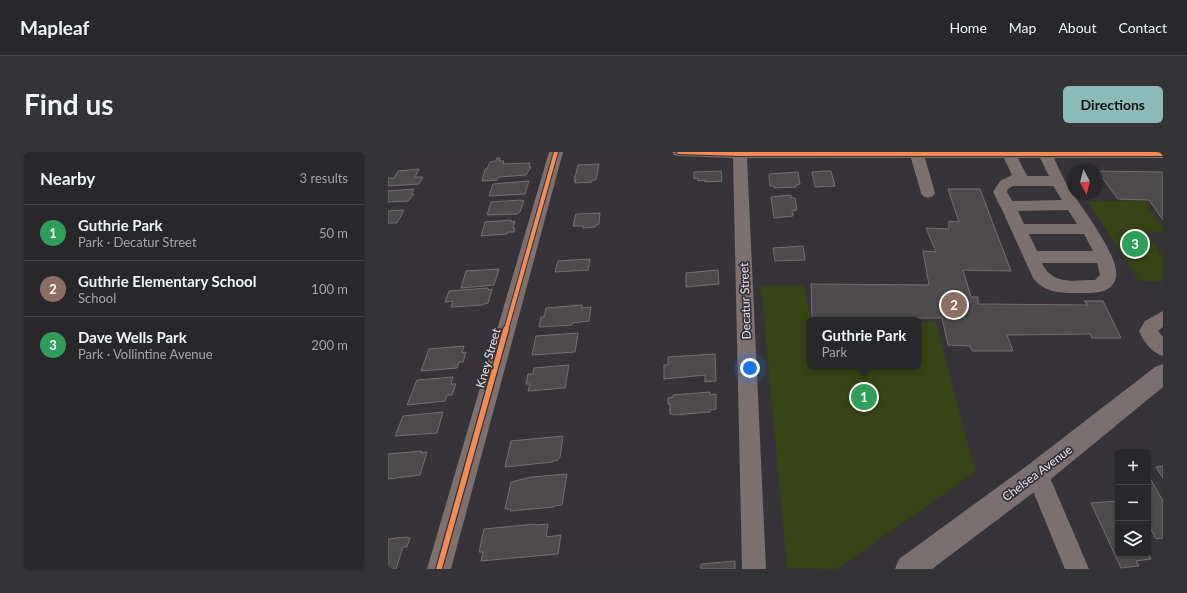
<!DOCTYPE html>
<meta charset="utf-8">
<style>
:root{--surface:#28272a;--page:#343336;--text:#f1f3f6;--muted:#a5a5a8;--line:#444447;--accent:#8bbbb9}
body{margin:0;font-family:Lato,sans-serif;background:var(--page);color:var(--text)}
.controls{position:absolute;right:12px;bottom:12px;display:grid;overflow:hidden;border-radius:6px;box-shadow:0 1px 3px #0004}
.controls button{width:36px;height:36px;display:grid;place-items:center;padding:0;border:0;border-bottom:1px solid var(--line);background:var(--surface);color:var(--text);font:20px sans-serif}
.compass{position:absolute;left:679px;top:12px;width:36px;height:36px;border-radius:50%;background:var(--surface);box-shadow:0 1px 3px #0004;rotate:173deg}
.you{position:absolute;left:362px;top:216px;width:14px;height:14px;margin:-10px;border:3px solid #fff;border-radius:50%;background:#1a73e8;box-shadow:0 0 0 6px #1a73e833}
.badge{display:grid;place-items:center;width:26px;height:26px;border-radius:50%;background:var(--accent);color:#fff;font-size:13px;font-weight:700}
.pin{position:absolute;translate:-50% -50%;border:2px solid #fff;box-shadow:0 1px 4px #0006}
.popup{position:absolute;left:419px;top:165px;width:114px;height:52px;box-sizing:border-box;display:grid;place-content:center;border-radius:6px;background:var(--surface);filter:drop-shadow(0 1px 3px #0005);font-size:13px;white-space:nowrap;color:var(--muted)}
.popup b{font-size:15px;color:var(--text)}
.popup::after{content:'';position:absolute;left:50%;top:100%;margin-left:-8px;border:8px solid transparent;border-top-color:var(--surface)}
.list{margin:0;padding:0;list-style:none}
h2{display:flex;justify-content:space-between;align-items:center;height:52px;margin:0;padding:0 16px;font-size:17px}
h2 small{font-size:13px;font-weight:400;color:var(--muted)}
.list li{display:grid;grid-template-columns:26px 1fr auto;gap:12px;align-items:center;box-sizing:border-box;height:56px;padding:0 16px;border-top:1px solid var(--line)}
.list b{display:block;font-size:15px;white-space:nowrap}
.list p{margin:0;font-size:13px;white-space:nowrap;color:var(--muted)}
.list em{font-size:13px;font-style:normal;color:var(--muted)}
.icon{flex:none;width:22px;height:22px;fill:none;stroke:currentColor;stroke-width:2;stroke-linecap:round;stroke-linejoin:round}
.map{position:relative;flex:none;width:775px;height:417px;overflow:hidden;border-radius:6px}
header{display:flex;align-items:center;gap:24px;box-sizing:border-box;height:56px;padding:0 20px;background:var(--surface);border-bottom:1px solid var(--line)}
header strong{font-size:19px}
nav{display:flex;gap:22px;margin-inline-start:auto;font-size:14px}
.intro{display:flex;align-items:center;justify-content:space-between;box-sizing:border-box;height:96px;padding:0 24px}
h1{margin:0;font-size:28px}
.button{padding:10px 18px;border-radius:6px;background:var(--accent);color:#111;font-size:14px;font-weight:700}
main{display:flex;gap:24px;padding:0 24px}
aside{flex:1;background:var(--surface);border-radius:6px;box-shadow:0 1px 3px #0004}
.map>svg:first-child{display:block}
.green{fill:#384415}
.building{fill:#4e4b4c;stroke:#737071}
.lines{fill:none;stroke-linecap:round;stroke-linejoin:round}
.minor{fill:#7c7070;fill-rule:evenodd}
.major{fill:#7a7072;fill-rule:evenodd}
.cycleway-far1-casing{stroke:#36323a;stroke-width:6}
.cycleway-casing{stroke:#36323a;stroke-width:8}
.cycleway-far1{stroke:#f68b52;stroke-width:4}
.cycleway{stroke:#f68b52;stroke-width:5.5}
.labels{text-anchor:middle;dominant-baseline:central;stroke-width:3.5;stroke-linejoin:round;paint-order:stroke}
.street-label{font-size:12px;fill:#e9e6eb;stroke:#36323a}
</style>
<header>
<strong>Mapleaf</strong>
<nav><a>Home</a><a>Map</a><a>About</a><a>Contact</a></nav>
</header>
<div class="intro"><h1>Find us</h1><a class="button">Directions</a></div>
<main>
<aside>
<h2>Nearby<small>3 results</small></h2>
<ul class="list">
<li><span class="badge" style="background:#2e9e5b">1</span><div><b>Guthrie Park</b><p>Park · Decatur Street</p></div><em>50 m</em></li>
<li><span class="badge" style="background:#8d6e63">2</span><div><b>Guthrie Elementary School</b><p>School</p></div><em>100 m</em></li>
<li><span class="badge" style="background:#2e9e5b">3</span><div><b>Dave Wells Park</b><p>Park · Vollintine Avenue</p></div><em>200 m</em></li>
</ul>
</aside>
<div class="map">
<svg width="775" height="417" viewBox="0 0 775 417">
<rect width="100%" height="100%" fill="#363438"/>
<!-- green -->
<path class="green" d="M755,48l20,28v3l-17,1 17,25v24h-24l-51,-79z
M373,134h43l7,34 -1,46h108v-44h18l39,150 -138,97 -50,-1z"/>
<!-- building -->
<path class="building" d="M109,6h3l-1,3h5l-1,3 27,-1 -1,4h2l-5,8 -27,2 -2,3 -15,1 3,-12h2l3,-7 6,-1z
M211,12l-3,16h-4v2l-17,1 1,-3 -2,1 4,-16z
M31,17l-4,8h8l-4,7 -31,2v-8h6l4,-7z
M333,19l1,10 -17,1v-2l-7,1v-3l-4,1v-7z
M436,19h7l4,15 -20,1 -3,-15z
M709,19l66,1v48l-14,-20 -31,-1z
M410,20l2,12 -4,1v2l-22,1v-2h-4l-1,-12z
M141,29l-4,13 -36,2 4,-12z
M26,37l-3,5h3l-6,7 -20,1v-11z
M560,37h32l31,82 -48,-1 8,27h7v7l110,1 -4,-4h19l18,37h-29l-2,-4 -83,1 6,16h-41l-2,-5 -22,-1 -6,-27h-130l-1,-34 118,1 -6,-34 13,1 -10,-24 23,1v-8l10,1z
M403,43v3h4l2,12 -5,1 1,5 -19,2 -3,-21z
M133,48l3,1 -4,11 -3,2 -30,1 4,-13z
M16,58l-7,13h-9v-12z
M212,61l-1,11 -3,1 -1,2 -12,1v-2h-10l3,-12z
M123,68v2l4,-1 -2,7h2l-1,4h-7v2l-26,2 4,-14z
M415,94l2,14 -30,1 -2,-13z
M202,107l-2,11 -33,2 3,-11z
M111,117l-5,16 -33,3 5,-17z
M330,118l1,14 -33,3v-14z
M100,136v2l4,-1 -4,14 -4,1 -1,1 -32,2 2,-6 -8,1 4,-11z
M194,153l-1,3 10,-1 -2,14 -17,2v2l-33,2 2,-10h3l2,-9z
M190,181l-3,19 -43,3 4,-19z
M76,194l-2,7 4,-1 -3,10h-4l-2,6 -36,3 8,-22z
M327,202l1,27 -11,1v-7l-41,4v-14h4v-8z
M181,213l-4,23 -37,3 2,-7h-4l2,-10h5l1,-6z
M65,225l-2,7h5l-4,11h-5l-2,6 -38,4 10,-25z
M322,240v3l6,-1v15l-6,1v2l-37,3v-1h-3v-10h-2v-6l5,-1v-2z
M55,260l-6,21 -42,3 8,-20z
M175,284l-3,21 -2,3 -5,1v1l-48,5 6,-26z
M34,299l-1,2 6,-1 -7,23 -32,4v-25z
M775,314v12l-7,-11z
M179,322l-5,31 -8,1v1l-44,4 1,-2h-6l6,-27 21,-5z
M762,326l13,23v37l-7,1 -8,-15v-45z
M730,349v53h30l3,5 -15,2 3,5 -18,2 -30,-65z
M147,372v1l13,-1 -2,13 15,-2 -3,19 -77,7 2,-9h-4l5,-23z
M18,385l4,1 -3,9h-4l-7,22h-8v-30z
M347,409v8h-34v-5z"/>
<g class="lines">
<!-- minor -->
<path class="minor" d="M161,0h14l-112,417h-24z
M284,0h491v6h-109c5,11 10,23 17,33 11,17 49,66 45,86 -4,18 -24,16 -39,16 -17,0 -32,0 -44,-15l-29,-64 -11,-22 7,-11 12,-6 -8,-17h-79l10,35 -2,3 -5,2 -5,-2 -2,-3 -10,-35h-164l19,411h-24l-9,-411 -54,-2 -5,-1zM630,6h22l9,18h-22zM625,34h40l9,14 -50,1 -5,-9 1,-3zM680,58l9,14h-53l-6,-13zM641,82h55l9,17h-56zM654,111h55l3,12 -5,5c-22,0 -42,6 -53,-17z
M775,159v16l-5,4 5,6v19c-12,-4 -19,-14 -24,-25l6,-10z
M649,311l8,3 44,103h-24l-39,-95 3,-8z"/>
<!-- major -->
<path class="major" d="M775,212v23l-117,96 -114,86h-37l4,-10 129,-94 127,-98z"/>
<!-- cycleway-far1 casing -->
<g class="cycleway-far1-casing">
<path id="cycleway-far1" d="M291,0l61,2h423
M118,178l50,-178"/>
</g>
<!-- cycleway casing -->
<g class="cycleway-casing">
<path id="cycleway" d="M51,417l67,-240"/>
</g>
<!-- cycleway-far1 -->
<use href="#cycleway-far1" class="cycleway-far1"/>
<!-- cycleway -->
<use href="#cycleway" class="cycleway"/>
</g>
<g class="labels">
<!-- street labels -->
<g class="street-label">
<text transform="translate(357 149) rotate(-92)">Decatur Street</text>
<text transform="translate(100 206) rotate(-74)">Kney Street</text>
<text transform="translate(649 321) rotate(-37)">Chelsea Avenue</text>
</g>
</g>
</svg>
<div class="controls">
<button>+</button>
<button>−</button>
<button><svg class="icon" aria-label="layers" viewBox="0 0 24 24"><path d="M12 4l9 5-9 5-9-5zM3 14l9 5 9-5"/></svg></button>
</div>
<svg class="compass" viewBox="-18 -18 36 36"><path d="M0-13l5 13h-10z" fill="#e53935"/><path d="M0 13l5-13h-10z" fill="#a5a5a8"/></svg>
<div class="you"></div>
<div class="pin badge" style="left:476px;top:245px;background:#2e9e5b">1</div>
<div class="popup"><b>Guthrie Park</b>Park</div>
<div class="pin badge" style="left:566px;top:153px;background:#8d6e63">2</div>
<div class="pin badge" style="left:747px;top:92px;background:#2e9e5b">3</div>
</div>
</main>
